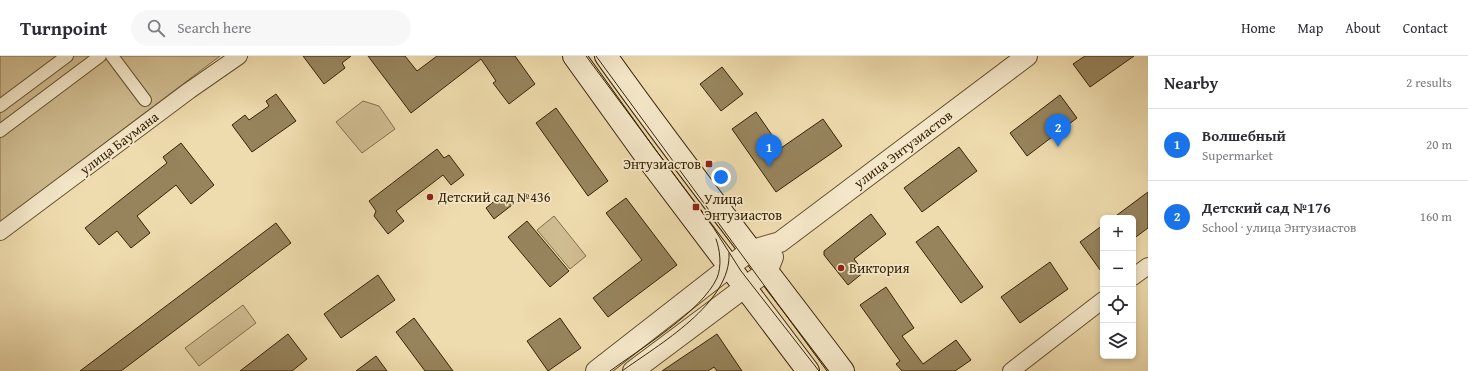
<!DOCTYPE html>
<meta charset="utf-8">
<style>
:root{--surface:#fff;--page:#f7f7f7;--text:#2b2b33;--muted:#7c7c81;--line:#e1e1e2;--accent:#1a73e8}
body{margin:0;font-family:"Gentium Book Plus",serif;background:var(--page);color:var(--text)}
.controls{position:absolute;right:12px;bottom:12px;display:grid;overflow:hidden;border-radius:6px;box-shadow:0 2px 6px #0003}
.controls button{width:36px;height:36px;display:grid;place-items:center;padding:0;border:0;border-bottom:1px solid var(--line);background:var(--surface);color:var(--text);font:20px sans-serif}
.you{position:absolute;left:721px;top:121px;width:14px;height:14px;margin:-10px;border:3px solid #fff;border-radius:50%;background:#1a73e8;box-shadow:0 0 0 6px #1a73e833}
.badge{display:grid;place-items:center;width:26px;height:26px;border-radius:50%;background:var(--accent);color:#fff;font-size:13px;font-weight:700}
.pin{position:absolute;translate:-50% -33px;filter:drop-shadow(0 1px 2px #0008)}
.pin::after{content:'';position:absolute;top:21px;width:14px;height:12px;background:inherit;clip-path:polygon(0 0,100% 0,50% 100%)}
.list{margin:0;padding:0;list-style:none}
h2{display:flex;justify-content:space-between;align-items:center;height:52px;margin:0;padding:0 16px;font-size:17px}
h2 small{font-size:13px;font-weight:400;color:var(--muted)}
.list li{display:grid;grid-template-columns:26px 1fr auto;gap:12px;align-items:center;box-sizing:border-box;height:72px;padding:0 16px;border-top:1px solid var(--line)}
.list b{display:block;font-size:15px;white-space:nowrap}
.list p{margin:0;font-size:13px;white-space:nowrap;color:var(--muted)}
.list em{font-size:13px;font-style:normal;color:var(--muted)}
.icon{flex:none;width:22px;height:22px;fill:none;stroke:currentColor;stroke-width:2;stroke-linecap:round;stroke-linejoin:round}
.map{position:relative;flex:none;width:1148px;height:315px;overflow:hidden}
header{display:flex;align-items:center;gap:24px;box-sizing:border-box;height:56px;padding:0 20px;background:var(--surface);border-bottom:1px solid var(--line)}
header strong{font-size:19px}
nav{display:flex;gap:22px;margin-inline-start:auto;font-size:14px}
.search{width:280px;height:36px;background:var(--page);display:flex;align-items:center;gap:10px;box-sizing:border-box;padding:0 14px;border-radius:22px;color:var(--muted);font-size:15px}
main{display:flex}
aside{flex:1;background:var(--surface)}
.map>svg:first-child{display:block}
.green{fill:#d0bd91;stroke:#84704c}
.building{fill:#97845d;stroke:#372406}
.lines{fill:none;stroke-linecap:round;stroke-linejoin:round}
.pedestrian-casing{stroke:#655230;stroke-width:14}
.minor-casing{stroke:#655230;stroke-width:18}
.tertiary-casing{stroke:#655230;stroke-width:22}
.secondary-casing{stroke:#372406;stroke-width:24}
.pedestrian{stroke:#f5e8ca;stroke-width:12}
.minor{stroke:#f5e8ca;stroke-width:16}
.tertiary{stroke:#f5e8ca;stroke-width:20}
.secondary{stroke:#f5e8ca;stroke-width:22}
.tram{stroke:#372406;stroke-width:1}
.poi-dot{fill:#8f2418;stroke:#f5e8ca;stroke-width:1.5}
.labels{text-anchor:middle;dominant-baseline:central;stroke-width:3.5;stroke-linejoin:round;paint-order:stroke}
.street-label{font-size:14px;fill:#372406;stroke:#f5e8ca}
.poi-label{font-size:14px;fill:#372406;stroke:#f5e8ca;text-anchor:start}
</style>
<header>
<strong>Turnpoint</strong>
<div class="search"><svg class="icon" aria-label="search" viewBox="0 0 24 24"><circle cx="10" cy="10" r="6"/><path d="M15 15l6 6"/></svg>Search here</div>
<nav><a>Home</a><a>Map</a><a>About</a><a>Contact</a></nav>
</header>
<main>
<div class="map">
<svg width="1148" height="315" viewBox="0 0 1148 315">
<rect width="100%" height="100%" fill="#efdcae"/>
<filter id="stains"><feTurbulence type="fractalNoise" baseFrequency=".005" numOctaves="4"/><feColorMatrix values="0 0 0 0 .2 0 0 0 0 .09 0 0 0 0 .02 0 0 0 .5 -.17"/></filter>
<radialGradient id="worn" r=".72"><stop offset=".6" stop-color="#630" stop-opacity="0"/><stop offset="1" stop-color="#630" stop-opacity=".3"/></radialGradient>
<!-- green -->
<path class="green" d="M0,0h220l-220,166z
M363,45l16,5 16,23 -33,24 -26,-31z
M554,160l32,40 -16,13 -33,-39z
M243,249l13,18 -57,43 -14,-18z"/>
<!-- building -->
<path class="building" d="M303,0h48l-9,7 3,5 -21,16z
M368,0h37l12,15 20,-15h78l20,28 -26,20 -16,-21 3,-2 -15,-22 -70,54z
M1085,0h49l-44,31 -17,-23z
M722,11l21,27 -22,17 -21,-27z
M276,38l20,27 -44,31 -20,-27 13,-10 4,5 20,-14 -3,-5z
M1060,39l17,23 -50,38 -17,-23z
M556,52l52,73 -20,15 -52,-73z
M756,56l25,36 42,-29 19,27 -66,46 -44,-63z
M181,87l33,42 -23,19 -15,-19 -39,31 13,17 -19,15 -14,-17 -18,14 -14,-17 82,-65 -4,-6z
M959,91l18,24 -55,41 -18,-24z
M437,93l7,9 5,-3 15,20 -13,10 -8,-10 -47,36 8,10 -16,13 -14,-18 2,-5 -7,-10z
M1148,136v36l-15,11v-21h-20z
M503,138l9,11 -18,14 -8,-11z
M626,142l51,67 -69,52 -15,-19 49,-38 -36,-47z
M871,158l15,20 -32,25 10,13 -16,13 -24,-30v-4z
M527,165l42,50 -19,16 -42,-50z
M276,167l15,20 -170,128h-41z
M1103,169v49l-23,-32z
M938,170l45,61 -22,16 -45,-61z
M1050,206l18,27 -48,34 -19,-26z
M378,219l17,25 -54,38 -17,-24z
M886,231l28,41 -12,8 21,28 33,-24 15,20 -16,11h-53l-6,-7 4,-3 -40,-56z
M414,262l39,53h-28l-29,-39z
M560,262l21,30 -33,23 -21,-30z
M288,278l19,25 -15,12h-52z
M717,278l25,37h-25l-3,-4 -6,4h-46z
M376,300l11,15h-31z"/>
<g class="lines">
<!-- pedestrian casing -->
<g class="pedestrian-casing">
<path id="pedestrian" d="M112,0l33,44
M0,50l67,-50
M0,75l100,-75"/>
</g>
<!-- minor casing -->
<g class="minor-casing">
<path id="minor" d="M0,176l190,-142 49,-34
M1133,221l15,-11
M1011,315l92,-71"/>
</g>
<!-- tertiary casing -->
<g class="tertiary-casing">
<path id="tertiary" d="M596,315l146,-114 10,-7 28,-8 247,-186
M633,315l135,-101 5,-13"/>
</g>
<!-- secondary casing -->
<g class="secondary-casing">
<path id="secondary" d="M574,0l74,103 160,212
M606,0c76,107 158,210 237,315"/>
</g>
<!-- pedestrian -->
<use href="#pedestrian" class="pedestrian"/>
<!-- minor -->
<use href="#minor" class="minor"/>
<!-- tertiary -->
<use href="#tertiary" class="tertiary"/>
<!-- secondary -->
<use href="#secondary" class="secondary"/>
<!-- tram -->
<path class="tram" d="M586,0l127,171 28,44 78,100
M596,0l231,315
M610,315c30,-22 92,-60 107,-93 5,-12 3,-28 -1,-39
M622,315c36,-26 110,-68 107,-118"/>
</g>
<!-- markers -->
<g class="poi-dot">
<rect x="705" y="104" width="8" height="8" rx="2"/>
<circle cx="430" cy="141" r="4"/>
<rect x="692" y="147" width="8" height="8" rx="2"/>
<circle cx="841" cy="212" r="4"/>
</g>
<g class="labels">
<!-- street labels -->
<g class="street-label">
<text transform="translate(119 87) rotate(-37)">улица Баумана</text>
<text transform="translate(903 93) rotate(-37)">улица Энтузиастов</text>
</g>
<!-- poi labels -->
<g class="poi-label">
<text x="701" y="108" text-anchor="end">Энтузиастов</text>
<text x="438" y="141">Детский сад №436</text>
<text x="704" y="143">Улица<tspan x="704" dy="16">Энтузиастов</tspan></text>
<text x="849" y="212">Виктория</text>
</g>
</g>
<rect width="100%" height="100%" filter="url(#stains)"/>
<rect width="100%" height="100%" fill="url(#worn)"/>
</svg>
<div class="controls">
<button>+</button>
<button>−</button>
<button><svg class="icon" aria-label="locate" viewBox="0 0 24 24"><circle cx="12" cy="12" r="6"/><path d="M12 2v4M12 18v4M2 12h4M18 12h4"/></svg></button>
<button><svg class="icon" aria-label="layers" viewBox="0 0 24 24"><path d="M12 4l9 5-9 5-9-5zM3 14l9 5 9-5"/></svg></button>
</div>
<div class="you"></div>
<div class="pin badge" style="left:769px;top:111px">1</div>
<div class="pin badge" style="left:1058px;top:91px">2</div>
</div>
<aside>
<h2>Nearby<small>2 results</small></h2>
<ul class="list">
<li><span class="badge">1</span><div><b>Волшебный</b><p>Supermarket</p></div><em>20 m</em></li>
<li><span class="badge">2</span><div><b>Детский сад №176</b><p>School · улица Энтузиастов</p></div><em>160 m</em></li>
</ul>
</aside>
</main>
